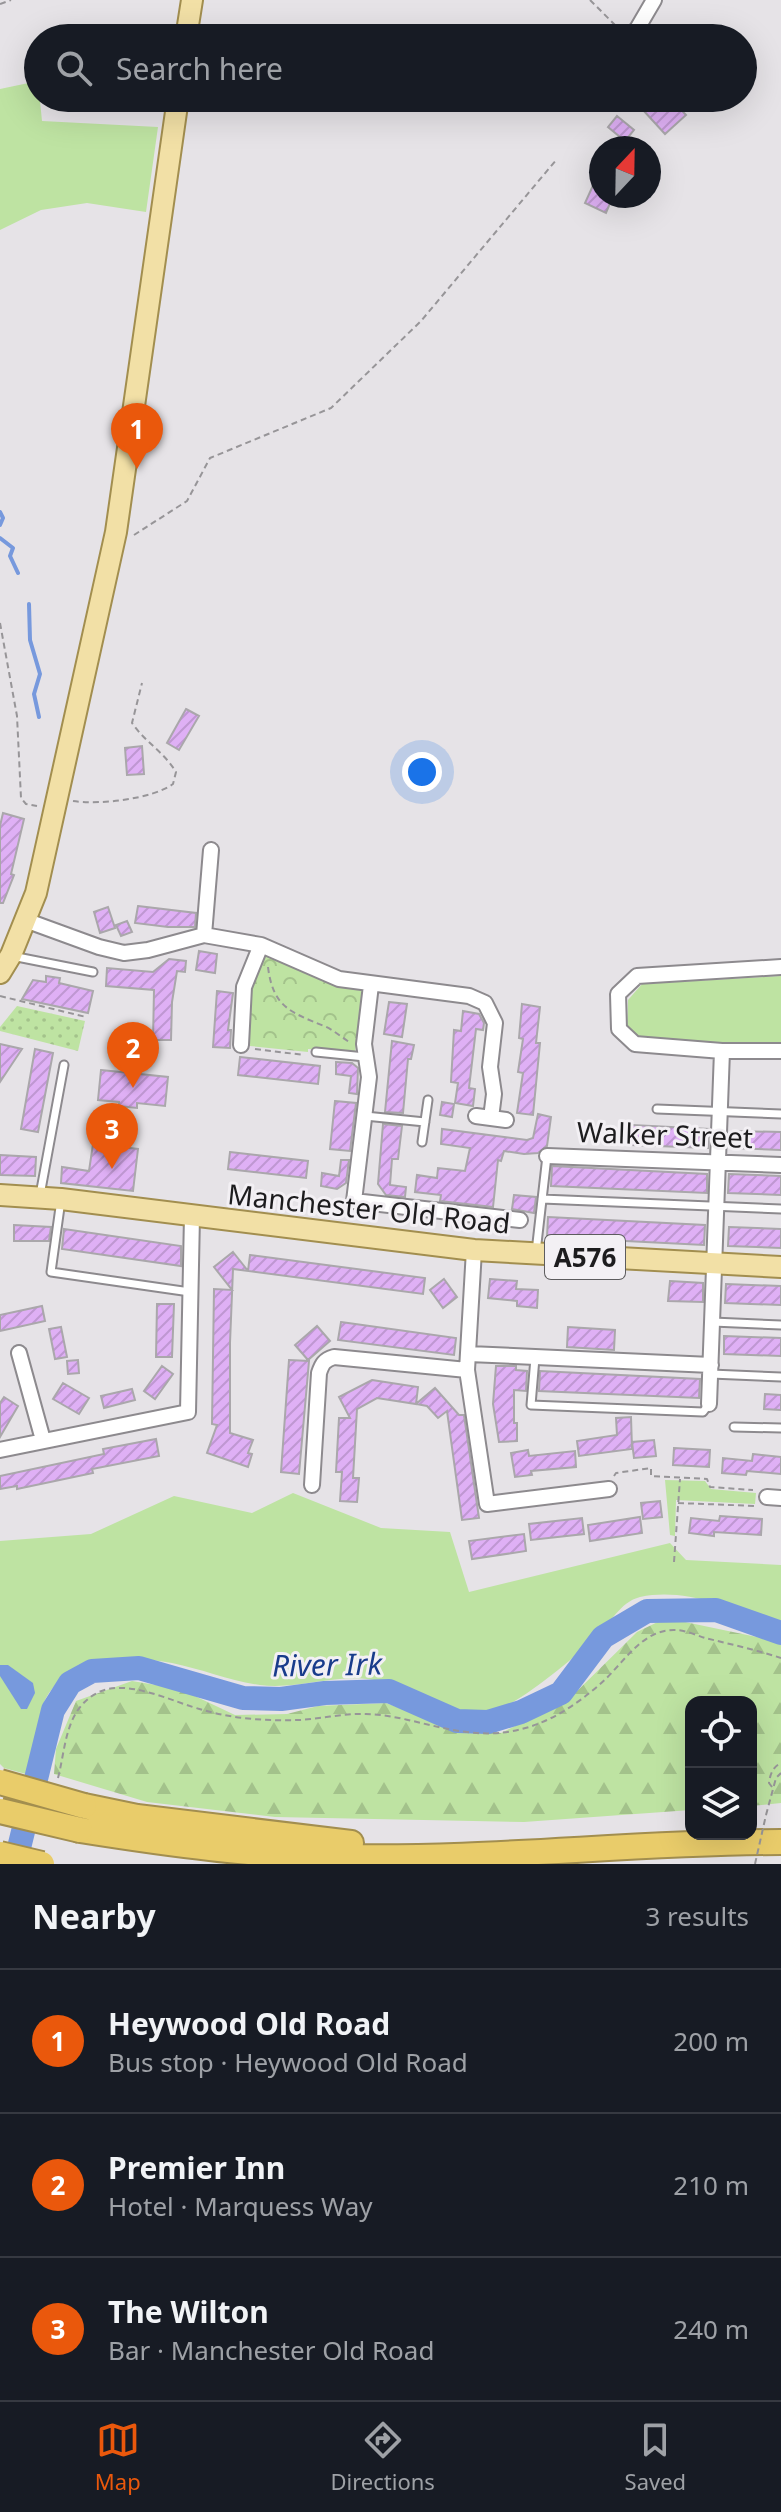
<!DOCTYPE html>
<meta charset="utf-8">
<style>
:root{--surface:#171b24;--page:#20242c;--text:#f1f3f6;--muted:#9ea1a6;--line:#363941;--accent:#ea580c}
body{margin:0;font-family:"Noto Sans",sans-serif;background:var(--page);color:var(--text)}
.controls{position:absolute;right:24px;bottom:24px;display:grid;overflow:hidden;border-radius:16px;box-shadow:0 8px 32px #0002}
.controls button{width:72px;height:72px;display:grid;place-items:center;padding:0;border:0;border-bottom:2px solid var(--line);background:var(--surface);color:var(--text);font:40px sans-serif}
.compass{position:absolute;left:589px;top:136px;width:72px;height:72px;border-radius:50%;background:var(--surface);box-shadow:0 8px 32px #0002;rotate:22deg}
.you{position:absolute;left:422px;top:772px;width:28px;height:28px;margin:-20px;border:6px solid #fff;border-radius:50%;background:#1a73e8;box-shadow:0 0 0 12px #1a73e833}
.badge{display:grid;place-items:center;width:52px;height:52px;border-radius:50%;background:var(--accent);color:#fff;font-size:26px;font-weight:700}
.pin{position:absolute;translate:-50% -66px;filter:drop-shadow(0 2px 4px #0008)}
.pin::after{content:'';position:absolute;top:42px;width:28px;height:24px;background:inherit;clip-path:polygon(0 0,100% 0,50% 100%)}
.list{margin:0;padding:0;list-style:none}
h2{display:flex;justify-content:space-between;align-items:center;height:104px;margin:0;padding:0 32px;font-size:34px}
h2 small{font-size:26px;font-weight:400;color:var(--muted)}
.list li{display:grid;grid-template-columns:52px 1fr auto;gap:24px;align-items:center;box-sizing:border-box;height:144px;padding:0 32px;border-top:2px solid var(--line)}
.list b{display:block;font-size:30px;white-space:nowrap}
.list p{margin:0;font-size:26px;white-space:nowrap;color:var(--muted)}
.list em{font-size:26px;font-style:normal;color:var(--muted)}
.icon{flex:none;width:44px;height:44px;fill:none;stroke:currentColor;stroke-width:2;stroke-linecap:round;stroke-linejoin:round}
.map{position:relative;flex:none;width:781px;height:1864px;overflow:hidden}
.search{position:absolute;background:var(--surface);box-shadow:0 8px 32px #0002;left:24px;right:24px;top:24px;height:88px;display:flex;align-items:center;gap:20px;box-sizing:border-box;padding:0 28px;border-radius:44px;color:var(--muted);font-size:30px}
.sheet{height:536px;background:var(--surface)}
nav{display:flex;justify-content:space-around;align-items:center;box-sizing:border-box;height:112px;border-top:2px solid var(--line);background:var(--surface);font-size:22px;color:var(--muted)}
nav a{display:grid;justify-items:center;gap:4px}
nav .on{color:var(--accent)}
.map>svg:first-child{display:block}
.grass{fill:#bee3a2}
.forest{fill:url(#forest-firs)}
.park{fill:url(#park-crowns)}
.garden{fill:url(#garden-dots)}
.water{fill:#79d}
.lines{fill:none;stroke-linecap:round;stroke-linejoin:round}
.stream{stroke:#79d;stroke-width:4}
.river{stroke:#79d;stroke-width:24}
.building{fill:url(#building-hatch);stroke:#aaa7ab;stroke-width:2}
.lane-casing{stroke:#8d8a8e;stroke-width:11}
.street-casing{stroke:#8d8a8e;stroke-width:18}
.primary-casing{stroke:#a28e4f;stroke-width:24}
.highway-casing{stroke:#a28e4f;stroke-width:28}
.path{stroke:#979598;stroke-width:2;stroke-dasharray:6 4;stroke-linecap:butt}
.lane{stroke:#fff;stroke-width:7}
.street{stroke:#fff;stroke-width:14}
.primary{stroke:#f2e0a6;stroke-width:20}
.highway{stroke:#e9cc6a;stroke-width:24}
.highway-bridge-casing{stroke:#a28e4f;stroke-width:28;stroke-linecap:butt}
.path-bridge{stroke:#979598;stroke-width:2;stroke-dasharray:6 4;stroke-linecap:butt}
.highway-bridge{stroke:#e9cc6a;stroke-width:24}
.labels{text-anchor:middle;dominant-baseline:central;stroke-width:6;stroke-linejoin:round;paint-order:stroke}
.shield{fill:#f3f0f4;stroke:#5d5c5e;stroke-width:2}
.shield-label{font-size:26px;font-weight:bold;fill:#1d1c1e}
.street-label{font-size:28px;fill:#1d1c1e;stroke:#f3f0f4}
.water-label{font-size:30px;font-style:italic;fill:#193c8b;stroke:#f3f0f4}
</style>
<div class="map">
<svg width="781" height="1864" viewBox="0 0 781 1864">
<defs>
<pattern id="forest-firs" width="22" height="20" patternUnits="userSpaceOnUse" patternTransform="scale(2)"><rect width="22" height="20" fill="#bee3a2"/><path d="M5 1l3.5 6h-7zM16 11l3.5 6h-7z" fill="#a3c28b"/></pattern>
<pattern id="park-crowns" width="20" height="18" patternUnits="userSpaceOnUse" patternTransform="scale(2)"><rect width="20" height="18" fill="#bee3a2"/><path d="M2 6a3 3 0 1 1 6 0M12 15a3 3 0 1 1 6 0" fill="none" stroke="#a3c28b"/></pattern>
<pattern id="garden-dots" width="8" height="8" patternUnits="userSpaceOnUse" patternTransform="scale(2)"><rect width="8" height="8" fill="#bee3a2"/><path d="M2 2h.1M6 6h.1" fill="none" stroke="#a3c28b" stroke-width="1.8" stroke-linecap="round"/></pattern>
<pattern id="building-hatch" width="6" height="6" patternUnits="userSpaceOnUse" patternTransform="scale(2)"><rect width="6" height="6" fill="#dfb0f5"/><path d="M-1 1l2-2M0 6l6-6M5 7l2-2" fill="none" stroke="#bf97d2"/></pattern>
</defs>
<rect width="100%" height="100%" fill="#e6e3e7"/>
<!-- grass -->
<path class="grass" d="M38,81l4,40 116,6 -12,85 -59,-9 -46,7 -41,20v-141z
M781,976v71l-137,-3 -17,-10 1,-34 14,-16z
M665,1480l40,1 6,8 45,4 -1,11 -79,-4 -1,36 -5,-1z
M293,1493l88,35 69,4 19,60 201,-49 16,17 95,5v57c-47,-11 -92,-35 -141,-25 -20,5 -30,27 -44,40 -22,21 -85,75 -114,78 -38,5 -71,-29 -108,-35 -37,-7 -76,10 -114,5 -30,-4 -58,-16 -88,-22 -41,-8 -104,-6 -126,35 -5,9 -5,19 -7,30 -3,15 -8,31 -13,46l-22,-6 -4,-4v-223l91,-7 83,-38 78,17z"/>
<!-- forest -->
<path class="forest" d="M666,1618l115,24v161l-30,3v-104h-60v108l-167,12 -249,-5 -128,-15 -93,-28 2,-25 20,-48 56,-20 48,8 55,26 52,-1 31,-8 68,-3 62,23 53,7 67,-33 69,-68z"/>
<!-- park -->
<path class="park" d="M264,949l73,36 28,5 -10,62 -47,-3v3l-58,-6 -5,-3 4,-58z"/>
<!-- garden -->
<path class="garden" d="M17,1006l68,15 -7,30 -78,-20v-4z"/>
<!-- water -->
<path class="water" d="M0,1665h8l25,18 2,10 -8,16h-6l-21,-33z"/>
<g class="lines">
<!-- stream -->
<path class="stream" d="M0,512l3,6 -3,7
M0,538l13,10 -3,8 8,17
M29,604l1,36 10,34 -6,20 5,23"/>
<!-- river -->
<path class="river" d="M15,1864l38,-154 17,-27 22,-12 47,-3 104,30 38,1 44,-6 64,-2 68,30 31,1 33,-10 40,-19 42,-56 44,-26 69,-1 65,23"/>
</g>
<!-- building -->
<path class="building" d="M656,98h14l16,17 -21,19 -22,-24z
M617,116l17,14 -9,11 -17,-14z
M601,168v28h12l-7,17 -21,-10z
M186,709l13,7 -20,34 -12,-7z
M142,746l2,28 -17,1 -2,-27z
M3,813l21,6 -13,55 3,1 -11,28h-3v-77z
M138,906l58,7 -1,14h-27l-33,-4z
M108,907l7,21 -15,5 -6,-21z
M127,921l5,11 -11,4 -5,-11z
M199,951l18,3 -2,19 -19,-3z
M169,959l17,2 -1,11 -8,-1 -5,31 -1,38h-18l1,-50 -48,-4 1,-18 46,4z
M46,976l14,2 -1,5 34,8 -5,22 -66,-14 11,-19 13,2z
M217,991l16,2 -5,37h3l-1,18 -17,-1z
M389,1002l18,2 -5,33 -18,-3z
M522,1004l18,3 -4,36h4l-7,72 -16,-2 6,-40 -5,-1 5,-33 -4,-1z
M463,1011l16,3 5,9 -1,7 -7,-1 -7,59 6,1 -2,17 -18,-3 3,-20 -7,-1 3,-52 7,1z
M392,1041l22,4 -3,14h-3l-5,54 -18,-1z
M0,1044l22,5 -22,33z
M35,1049l18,4 -15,79 -17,-3z
M240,1057l80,9 -2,18 -80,-9z
M336,1062l16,1 6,5 -1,26 -8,-1 2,-17 -15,-2z
M101,1070l67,7 -3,29 -28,-3v5l-18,-2v-4l-21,-2z
M335,1101l21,2 -6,48 -20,-2z
M442,1102l12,2 -2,13 -12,-2z
M538,1114l13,3 -4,29 -9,7 -14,1 -20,-3 -3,10 -3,-1 -5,47 -53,-6 1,-6 -26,-3 2,-17 20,3 1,-10 27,3 5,-23 -29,-4 1,-15 85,11 6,-2z
M383,1124l19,2 -4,33h-6l-2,26 16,2 -1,10 -19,-2 -8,-11z
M632,1125l77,4 -1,19 -77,-3z
M732,1131l49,1v18l-50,-2z
M93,1144l45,5 -5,42 -72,-8 1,-16 27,4z
M230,1152l78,9 -2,17 -78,-9z
M0,1155l36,2 -1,19 -35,-1z
M341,1160h8l-3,23 -9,6 -16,-3 1,-13 17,3z
M552,1166l155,8v19l-156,-7z
M729,1174l52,2v19l-53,-2z
M514,1195l22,2 -2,16 -22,-4z
M548,1217l157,8 -1,20 -157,-8z
M14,1225l37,2 -2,14h-35z
M729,1227l52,2v19l-53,-2z
M64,1229l117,17v20l-119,-17z
M233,1252l15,19 -15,-2 -3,74v90l23,7 -5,13 4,1 -4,13 -41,-14 10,-28 -5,-1 2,-135 18,1 -18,-23z
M250,1255l175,23 -2,16 -175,-23z
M444,1279l13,18 -14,11 -13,-18z
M490,1279l27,2 -1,8 22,1 -1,18 -20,-2v-5l-29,-3z
M670,1281l33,2v19l-35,-1z
M726,1284l55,2v19l-56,-2z
M157,1304h17l-2,53h-16z
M42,1306l3,15 -45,10v-16z
M341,1322l115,16 -2,17 -116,-15z
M317,1326l13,15 -22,19 -13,-15z
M61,1327l6,30 -12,2 -6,-30z
M568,1327l47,3 -1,20 -47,-3z
M724,1336l57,2v18l-57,-2z
M78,1360l1,13 -11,1 -1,-13z
M289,1360l20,1 -10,113 -18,-2z
M162,1366l11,8 -18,25 -11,-8z
M496,1366h20v4l11,1 -1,20 -12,-1v33h3v18l-18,1 -6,-38z
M540,1371l160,8 -1,19 -160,-7z
M372,1380l46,7 -2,17 -39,-6 -20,11 -4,69h6l-2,24 -17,-1 2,-29h-6l3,-54h11l-11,-21z
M63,1383l26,15 -10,16 -26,-15z
M435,1388l24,27h5l15,103 -17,2 -15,-109 -9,7 -11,-12 -11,-2z
M132,1389l3,11 -31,8 -3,-12z
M765,1394l16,1v15l-17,-1z
M4,1397l14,9 -18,31v-34z
M631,1417l1,32 -53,7 -2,-15 40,-6 -1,-17z
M156,1439l3,17 -67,13 1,4 -76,16v-3l-17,3v-13l104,-22 -1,-5z
M654,1440l2,16 -22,2 -2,-16z
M674,1448l36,2 -1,17 -36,-2z
M528,1450l1,6 46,-5 1,16 -45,4 1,4 -17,2 -4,-24z
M753,1454l28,3v17l-34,-3 -1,4 -24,-2 1,-15 29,3z
M660,1501l2,16 -19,2 -2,-16z
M720,1516l42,3 -1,16 -47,-3v4l-25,-3 2,-15 28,3z
M640,1517l2,16 -52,8 -2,-16z
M582,1518l2,16 -53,6 -2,-16z
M524,1534l2,17 -54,8 -3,-18z"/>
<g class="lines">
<!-- lane casing -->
<g class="lane-casing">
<path id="lane" d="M12,956l81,16
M316,1052l49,5
M657,1109l124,5
M365,1116l60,6
M422,1142l6,-42
M40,1195l24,-130
M542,1199l239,10
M61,1200l-10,72 139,20
M536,1252l11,-96
M713,1322l68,3
M535,1358l-4,47 172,7 6,-8
M711,1374l70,3
M734,1427l47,1"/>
</g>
<!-- street casing -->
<g class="street-casing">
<path id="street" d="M629,36l8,-7 17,-29
M25,920l74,27 25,6 24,-3 56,-15 57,10 -17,42 -3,58
M204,935l7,-85
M261,945l78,34 130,17 16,7 10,20 -5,44 4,27 -3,24
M781,967l-144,9 -19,18 1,35 16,15 87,7h59
M371,985l-7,59 5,33 -15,124 166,19
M476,1116l30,4
M547,1156l234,9
M474,1250l-7,120 20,134 122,-15
M19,1353l24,87
M469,1354l242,11
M709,1404l13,-353
M0,1450l188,-38 4,-196
M312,1485l7,-112c3,-9 5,-13 15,-16l133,13
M767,1497l14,1"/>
</g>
<!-- primary casing -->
<g class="primary-casing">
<path id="primary" d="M186,38l6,-38
M0,973l11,-18 25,-62 80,-361 62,-434
M0,1195l61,4 413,51 307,17"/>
</g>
<!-- highway casing -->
<g class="highway-casing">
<path id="highway" d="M84,1806l53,11 214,26
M80,1830c88,14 176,26 265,27 145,3 291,-15 436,-15"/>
</g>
<!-- path -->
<path class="path" d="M590,0l28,28
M0,4l11,-4
M134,535l53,-34 23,-43 121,-50 90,-87 136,-162
M0,623l17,93 4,82 5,6 11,2
M73,801c27,4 79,-2 100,-17l3,-12c-12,-20 -31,-30 -44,-49l10,-40
M268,967c5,40 22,45 56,59 10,4 18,12 27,17
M0,996l86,21
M255,1049l49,6
M614,1476l2,-3 35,-5v8l56,3 3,8 43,3
M678,1503l79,3
M674,1562l6,-83
M58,1778c8,-31 7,-68 39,-85 29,-16 78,10 106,17 31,9 64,11 96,10 22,-1 45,-7 67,-6 35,1 66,14 101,18 52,7 93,-13 132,-47 24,-20 42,-56 76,-55 10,0 21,5 30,8 25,6 51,12 76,20
M772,1787l-3,-4c1,-9 4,-16 12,-20
M766,1815l10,-37 5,-5"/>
<!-- lane -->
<use href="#lane" class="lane"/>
<!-- street -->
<use href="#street" class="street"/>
<!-- primary -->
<use href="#primary" class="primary"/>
<!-- highway -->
<use href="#highway" class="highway"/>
<!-- highway-bridge casing -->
<g class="highway-bridge-casing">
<path id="highway-bridge" d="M0,1782l84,24
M0,1811l80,19
M0,1854l42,10"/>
</g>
<!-- path-bridge -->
<path class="path-bridge" d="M755,1864l11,-49"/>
<!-- highway-bridge -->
<use href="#highway-bridge" class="highway-bridge"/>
</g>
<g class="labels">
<!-- shield labels -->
<rect class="shield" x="545" y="1235" width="80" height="44" rx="6"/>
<g class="shield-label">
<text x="585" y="1257">A576</text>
</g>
<!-- street labels -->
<g class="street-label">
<text transform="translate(665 1134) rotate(2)">Walker Street</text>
<text transform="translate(369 1208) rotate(6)">Manchester Old Road</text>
</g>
<!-- water labels -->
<g class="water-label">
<text transform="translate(327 1664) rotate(-1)">River Irk</text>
</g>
</g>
</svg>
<div class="controls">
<button><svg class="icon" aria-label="locate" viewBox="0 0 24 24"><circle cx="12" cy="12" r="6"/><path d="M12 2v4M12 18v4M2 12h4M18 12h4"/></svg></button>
<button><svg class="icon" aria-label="layers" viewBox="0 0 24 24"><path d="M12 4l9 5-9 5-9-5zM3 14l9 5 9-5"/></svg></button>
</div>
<svg class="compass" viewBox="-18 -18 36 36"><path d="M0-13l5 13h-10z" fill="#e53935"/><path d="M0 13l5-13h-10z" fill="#9ea1a6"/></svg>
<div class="you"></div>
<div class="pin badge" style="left:137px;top:469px">1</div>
<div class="pin badge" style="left:133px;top:1088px">2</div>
<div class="pin badge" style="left:112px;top:1169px">3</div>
<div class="search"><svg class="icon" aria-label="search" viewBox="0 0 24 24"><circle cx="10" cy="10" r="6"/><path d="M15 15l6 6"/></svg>Search here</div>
</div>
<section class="sheet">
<h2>Nearby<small>3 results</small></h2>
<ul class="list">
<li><span class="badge">1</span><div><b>Heywood Old Road</b><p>Bus stop · Heywood Old Road</p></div><em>200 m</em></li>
<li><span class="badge">2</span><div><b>Premier Inn</b><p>Hotel · Marquess Way</p></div><em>210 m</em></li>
<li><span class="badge">3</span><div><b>The Wilton</b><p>Bar · Manchester Old Road</p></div><em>240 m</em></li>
</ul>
</section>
<nav>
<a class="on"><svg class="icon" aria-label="map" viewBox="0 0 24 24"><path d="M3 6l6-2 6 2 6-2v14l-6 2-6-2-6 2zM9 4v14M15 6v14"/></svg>Map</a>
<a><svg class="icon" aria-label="directions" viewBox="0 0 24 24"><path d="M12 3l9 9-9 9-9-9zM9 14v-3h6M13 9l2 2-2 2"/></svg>Directions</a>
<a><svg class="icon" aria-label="saved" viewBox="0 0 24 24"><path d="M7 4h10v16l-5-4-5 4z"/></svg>Saved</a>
</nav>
